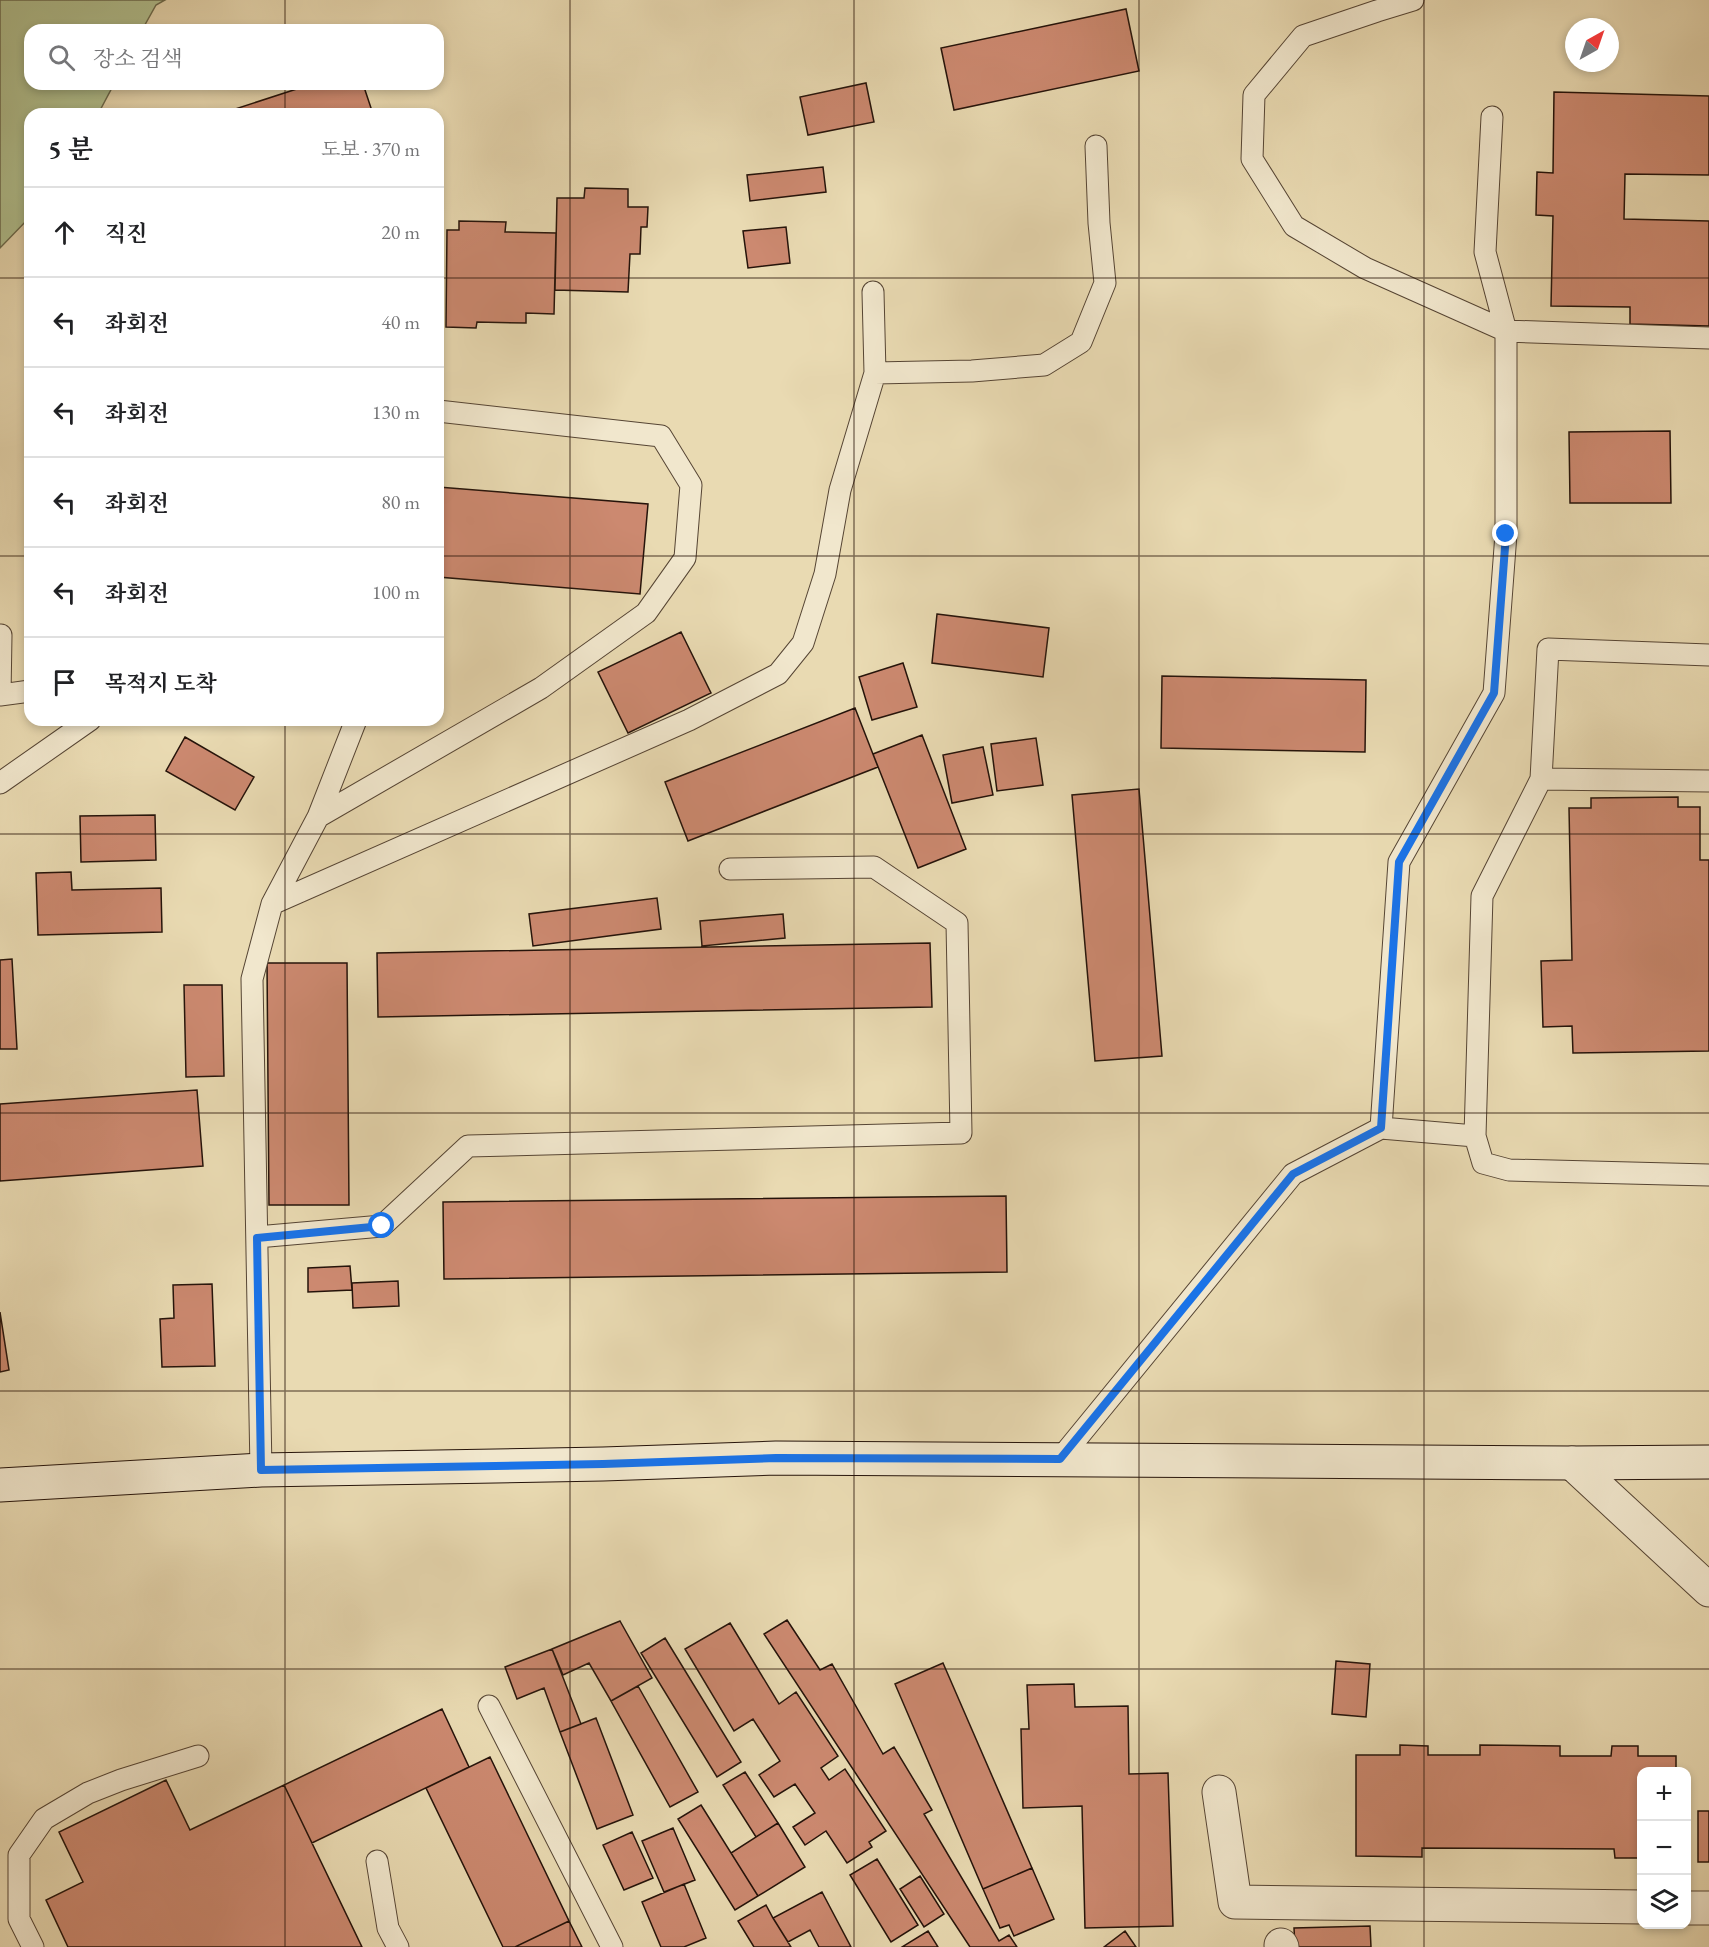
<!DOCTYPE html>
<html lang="ko">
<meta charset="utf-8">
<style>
:root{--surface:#fff;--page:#f6f6f6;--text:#202124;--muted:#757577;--line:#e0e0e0}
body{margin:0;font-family:"EB Garamond","Noto Serif KR",serif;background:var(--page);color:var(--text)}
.controls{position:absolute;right:18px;bottom:18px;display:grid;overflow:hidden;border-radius:12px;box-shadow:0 3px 9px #0003}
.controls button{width:54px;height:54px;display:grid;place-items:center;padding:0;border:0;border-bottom:2px solid var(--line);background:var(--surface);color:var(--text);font:30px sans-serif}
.compass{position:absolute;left:1565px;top:18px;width:54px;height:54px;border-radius:50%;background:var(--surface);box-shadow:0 3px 9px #0003;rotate:40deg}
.stop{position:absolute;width:18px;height:18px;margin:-14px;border:4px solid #1a73e8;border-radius:50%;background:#fff}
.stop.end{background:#1a73e8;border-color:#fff;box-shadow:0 2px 6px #0008}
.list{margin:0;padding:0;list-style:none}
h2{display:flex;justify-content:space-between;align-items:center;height:78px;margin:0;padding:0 24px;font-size:26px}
h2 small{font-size:20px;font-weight:400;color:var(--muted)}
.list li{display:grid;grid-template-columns:39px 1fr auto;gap:18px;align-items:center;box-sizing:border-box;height:90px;padding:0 24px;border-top:2px solid var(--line)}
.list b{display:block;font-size:22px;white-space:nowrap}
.list em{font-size:20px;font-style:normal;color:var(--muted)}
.icon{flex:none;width:33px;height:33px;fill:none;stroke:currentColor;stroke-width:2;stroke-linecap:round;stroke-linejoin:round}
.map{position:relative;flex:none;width:1709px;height:1947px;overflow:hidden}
.search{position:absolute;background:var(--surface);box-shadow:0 3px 9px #0003;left:24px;top:24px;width:420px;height:66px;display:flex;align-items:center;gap:15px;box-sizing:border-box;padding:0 21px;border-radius:18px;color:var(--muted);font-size:22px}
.panel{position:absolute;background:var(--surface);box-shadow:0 3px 9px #0003;left:24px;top:108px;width:420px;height:618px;border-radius:18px}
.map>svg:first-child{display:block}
.green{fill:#b1c190;stroke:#6b6a4d;stroke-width:1.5}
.building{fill:#cc8970;stroke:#25130a;stroke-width:1.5}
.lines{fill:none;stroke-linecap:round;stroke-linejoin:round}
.lane-casing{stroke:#564534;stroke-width:23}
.street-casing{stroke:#564534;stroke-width:35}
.secondary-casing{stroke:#25130a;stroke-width:35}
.lane{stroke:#f1e7cd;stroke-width:21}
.street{stroke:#f1e7cd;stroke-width:33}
.secondary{stroke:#f1e7cd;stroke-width:33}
.route{stroke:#1a73e8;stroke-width:8}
.grid{fill:none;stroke:#25130a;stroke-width:1.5;stroke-opacity:0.55}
</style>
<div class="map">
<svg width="1709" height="1947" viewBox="0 0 1709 1947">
<rect width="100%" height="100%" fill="#e9dab2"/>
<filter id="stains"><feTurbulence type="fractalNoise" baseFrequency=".00333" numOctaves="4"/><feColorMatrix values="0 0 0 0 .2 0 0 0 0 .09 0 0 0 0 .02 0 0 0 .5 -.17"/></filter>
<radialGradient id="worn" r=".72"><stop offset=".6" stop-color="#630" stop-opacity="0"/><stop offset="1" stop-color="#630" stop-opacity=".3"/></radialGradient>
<!-- green -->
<path class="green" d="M0,0h165l-9,5 -14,25h-112v54h84l-16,30h-68v103l-30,31z"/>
<!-- building -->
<path class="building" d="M1126,9l13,62 -185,39 -13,-62z
M866,83l8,39 -66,13 -8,-38z
M312,84h51l10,30h-153z
M1554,92l155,4v79l-84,-1 -1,45 85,2v105l-79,-2v-17l-79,-1 2,-90 -17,-1 1,-43 16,1z
M823,167l3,25 -76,9 -3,-26z
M585,188l43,1v18h20l-1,20h-6l-1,27h-10l-2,38 -73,-2 2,-92h27z
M459,221l47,1 -1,10 51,1 -2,81 -28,-1v10l-49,-1 -1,6 -30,-1 1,-97h12z
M786,227l4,36 -42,5 -5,-37z
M1670,431l1,72h-101l-1,-71z
M438,487l210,17 -8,90 -202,-17z
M937,614l112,14 -6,49 -111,-14z
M681,632l30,61 -83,40 -30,-61z
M903,663l14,44 -45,13 -13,-43z
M1162,676l204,4 -1,72 -204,-4z
M855,708l23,59 -190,74 -23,-59z
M922,735l44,114 -48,19 -45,-114z
M185,737l69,40 -19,33 -69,-39z
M1036,738l7,47 -46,6 -6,-47z
M983,747l10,48 -41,8 -9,-48z
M1139,789l23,267 -67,5 -23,-266z
M1678,797v10h22v53h9v191l-136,2 -1,-27 -29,1 -2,-66 31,-1 -3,-152h22v-10z
M155,815l1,45 -75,2 -1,-46z
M71,872l1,18 89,-2 1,44 -124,3 -2,-62z
M657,898l4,31 -128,17 -4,-32z
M783,914l2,24 -83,8 -2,-25z
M930,943l2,64 -554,10 -1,-64z
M12,959l5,90h-17v-89z
M267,963h80l2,242h-80z
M184,985h38l2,91 -38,1z
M197,1090l6,76 -203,15v-77z
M1006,1196l1,76 -563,7 -1,-77z
M350,1266l2,24 -44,2v-24z
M398,1281l1,25 -46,2 -1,-25z
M212,1284l3,82 -53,1 -2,-48 14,-1 -1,-33z
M0,1312l9,58 -9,2z
M787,1620l33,50 12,-6 51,90 11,-7 38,63 -8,4 75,127 10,-6 8,12h-47l-206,-313z
M620,1621l32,57 -41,23 -22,-38 -26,12 -11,-26z
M730,1623l49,81 17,-12 42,64 -17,12 8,12 16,-11 41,62 -17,11 3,5 -25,16 -21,-32 -21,14 -12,-18 22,-14 -20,-29 -21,13 -15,-22 21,-14 -27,-42 -19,12 -49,-82z
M665,1638l76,124 -24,15 -76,-124z
M552,1649l29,75 -21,8 -16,-44 -27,11 -12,-32z
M1336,1661l34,3 -4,53 -34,-3z
M943,1663l89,205 -49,21 -88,-205z
M1074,1684l1,23 53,-1 1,68 39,-1 5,153 -88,2 -3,-122 -59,2 -2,-79h8l-2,-44z
M638,1686l60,106 -28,15 -59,-106z
M442,1709l27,58 -157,76 -28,-58z
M596,1718l37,97 -36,14 -37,-97z
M1400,1745l28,1v9h52v-10l80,1v10h51l1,-10h26v10h38v16h-34v86h-27l-1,-9 -192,-1v9l-66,-1v-101h44z
M490,1757l79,164 -54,26h-12l-77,-159z
M745,1772l33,51 -22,14 -33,-52z
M166,1780l24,50 94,-45 78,162h-294l-22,-47 37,-18 -24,-50z
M701,1805l57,91 -23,14 -57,-91z
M1698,1811h11v51h-11z
M778,1823l27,44 -47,29 -27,-43z
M673,1828l22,52 -31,12 -22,-51z
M632,1832l21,46 -29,12 -21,-45z
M877,1859l41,66 -27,17 -41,-67z
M1032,1868l22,51 -40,17 -5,-11 -9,3 -17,-39z
M920,1876l24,38 -20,13 -24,-38z
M684,1884l22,54 -22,9h-23l-19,-45z
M822,1892l29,55h-32l-9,-17 -22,12 -15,-24z
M766,1905l7,13 18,29h-37l-16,-26z
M569,1921l13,26h-67z
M1370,1926l1,21h-76l-1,-19z
M928,1931l10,16h-36z
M1125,1931l11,16h-32z"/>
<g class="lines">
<!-- lane casing -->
<g class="lane-casing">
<path id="lane" d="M1413,0l-36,11 -74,25 -49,59 -2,64 42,67 71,42 141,63 203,7
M875,373l97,-2 72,-6 37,-23 24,-59 -6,-60 -3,-77
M0,695l1,-60
M0,695l30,-4
M1541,779l168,2
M0,783l90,-63
M318,817l38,-97
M272,904l417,-184 89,-46 25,-31 22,-69 15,-84 35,-117 -2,-81
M1381,1128l18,-266 95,-169 12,-159v-203l-21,-79 7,-135
M1475,1136l7,-240 59,-117 7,-130 161,6
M257,1237l125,-11 86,-80 493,-13 -4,-210 -83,-56 -144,2
M1060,1459l233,-285 88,-46 94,8 8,27 26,7 200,5
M261,1470l-9,-491 20,-75 46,-87 223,-129 105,-75 39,-55 6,-73 -30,-49 -223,-25
M489,1706l123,241
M377,1861l11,67 10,19
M33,1947l-14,-28v-64l25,-36 44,-26 33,-13 77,-24"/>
</g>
<!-- street casing -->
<g class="street-casing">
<path id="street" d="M1572,1463l137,127
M1219,1792l16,110 407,5
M1686,1908h23
M1281,1945l1,2"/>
</g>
<!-- secondary casing -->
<g class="secondary-casing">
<path id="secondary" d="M0,1485l261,-15 342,-6 173,-6 796,5 137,-1"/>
</g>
<!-- lane -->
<use href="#lane" class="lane"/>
<!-- street -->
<use href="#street" class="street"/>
<!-- secondary -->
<use href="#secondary" class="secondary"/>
</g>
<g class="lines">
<!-- route -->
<path class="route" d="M382,1226l-125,12 4,232 342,-6 173,-6 284,1 233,-285 88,-46 18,-266 95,-169 12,-159"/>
</g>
<!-- grid -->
<path class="grid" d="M285,0v30M570,0v1947M854,0v1947M1139,0v1947M1424,0v1947M285,84v30M0,278h30M438,278h1271M0,556h30M438,556h1271M285,720v1227M0,834h1709M0,1113h1709M0,1391h1709M0,1669h1709"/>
<rect width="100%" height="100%" filter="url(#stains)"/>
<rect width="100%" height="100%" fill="url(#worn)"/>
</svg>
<div class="controls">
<button>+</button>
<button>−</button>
<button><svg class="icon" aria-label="layers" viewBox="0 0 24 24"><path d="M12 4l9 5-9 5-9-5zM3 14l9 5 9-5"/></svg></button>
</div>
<svg class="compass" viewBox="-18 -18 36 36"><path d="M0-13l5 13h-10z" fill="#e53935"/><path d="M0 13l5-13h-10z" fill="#757577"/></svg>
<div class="stop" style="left:382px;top:1226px"></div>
<div class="stop end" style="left:1506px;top:534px"></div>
<div class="search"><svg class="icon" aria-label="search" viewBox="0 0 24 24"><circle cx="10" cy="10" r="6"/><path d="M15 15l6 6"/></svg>장소 검색</div>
<section class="panel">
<h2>5 분<small>도보 · 370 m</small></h2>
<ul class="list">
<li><svg class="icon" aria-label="ahead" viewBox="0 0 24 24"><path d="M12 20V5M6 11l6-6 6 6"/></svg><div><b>직진</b></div><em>20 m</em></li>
<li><svg class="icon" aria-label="left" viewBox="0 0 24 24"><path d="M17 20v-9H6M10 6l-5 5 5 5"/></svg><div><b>좌회전</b></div><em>40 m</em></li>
<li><svg class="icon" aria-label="left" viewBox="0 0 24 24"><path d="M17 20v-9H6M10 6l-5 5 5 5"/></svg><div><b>좌회전</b></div><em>130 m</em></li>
<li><svg class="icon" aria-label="left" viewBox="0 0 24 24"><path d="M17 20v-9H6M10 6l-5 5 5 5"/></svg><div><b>좌회전</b></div><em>80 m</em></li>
<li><svg class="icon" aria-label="left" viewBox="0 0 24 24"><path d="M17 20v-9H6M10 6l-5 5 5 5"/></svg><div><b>좌회전</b></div><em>100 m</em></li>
<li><svg class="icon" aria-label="arrive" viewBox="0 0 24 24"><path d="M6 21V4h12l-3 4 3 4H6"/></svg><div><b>목적지 도착</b></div></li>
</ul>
</section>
</div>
